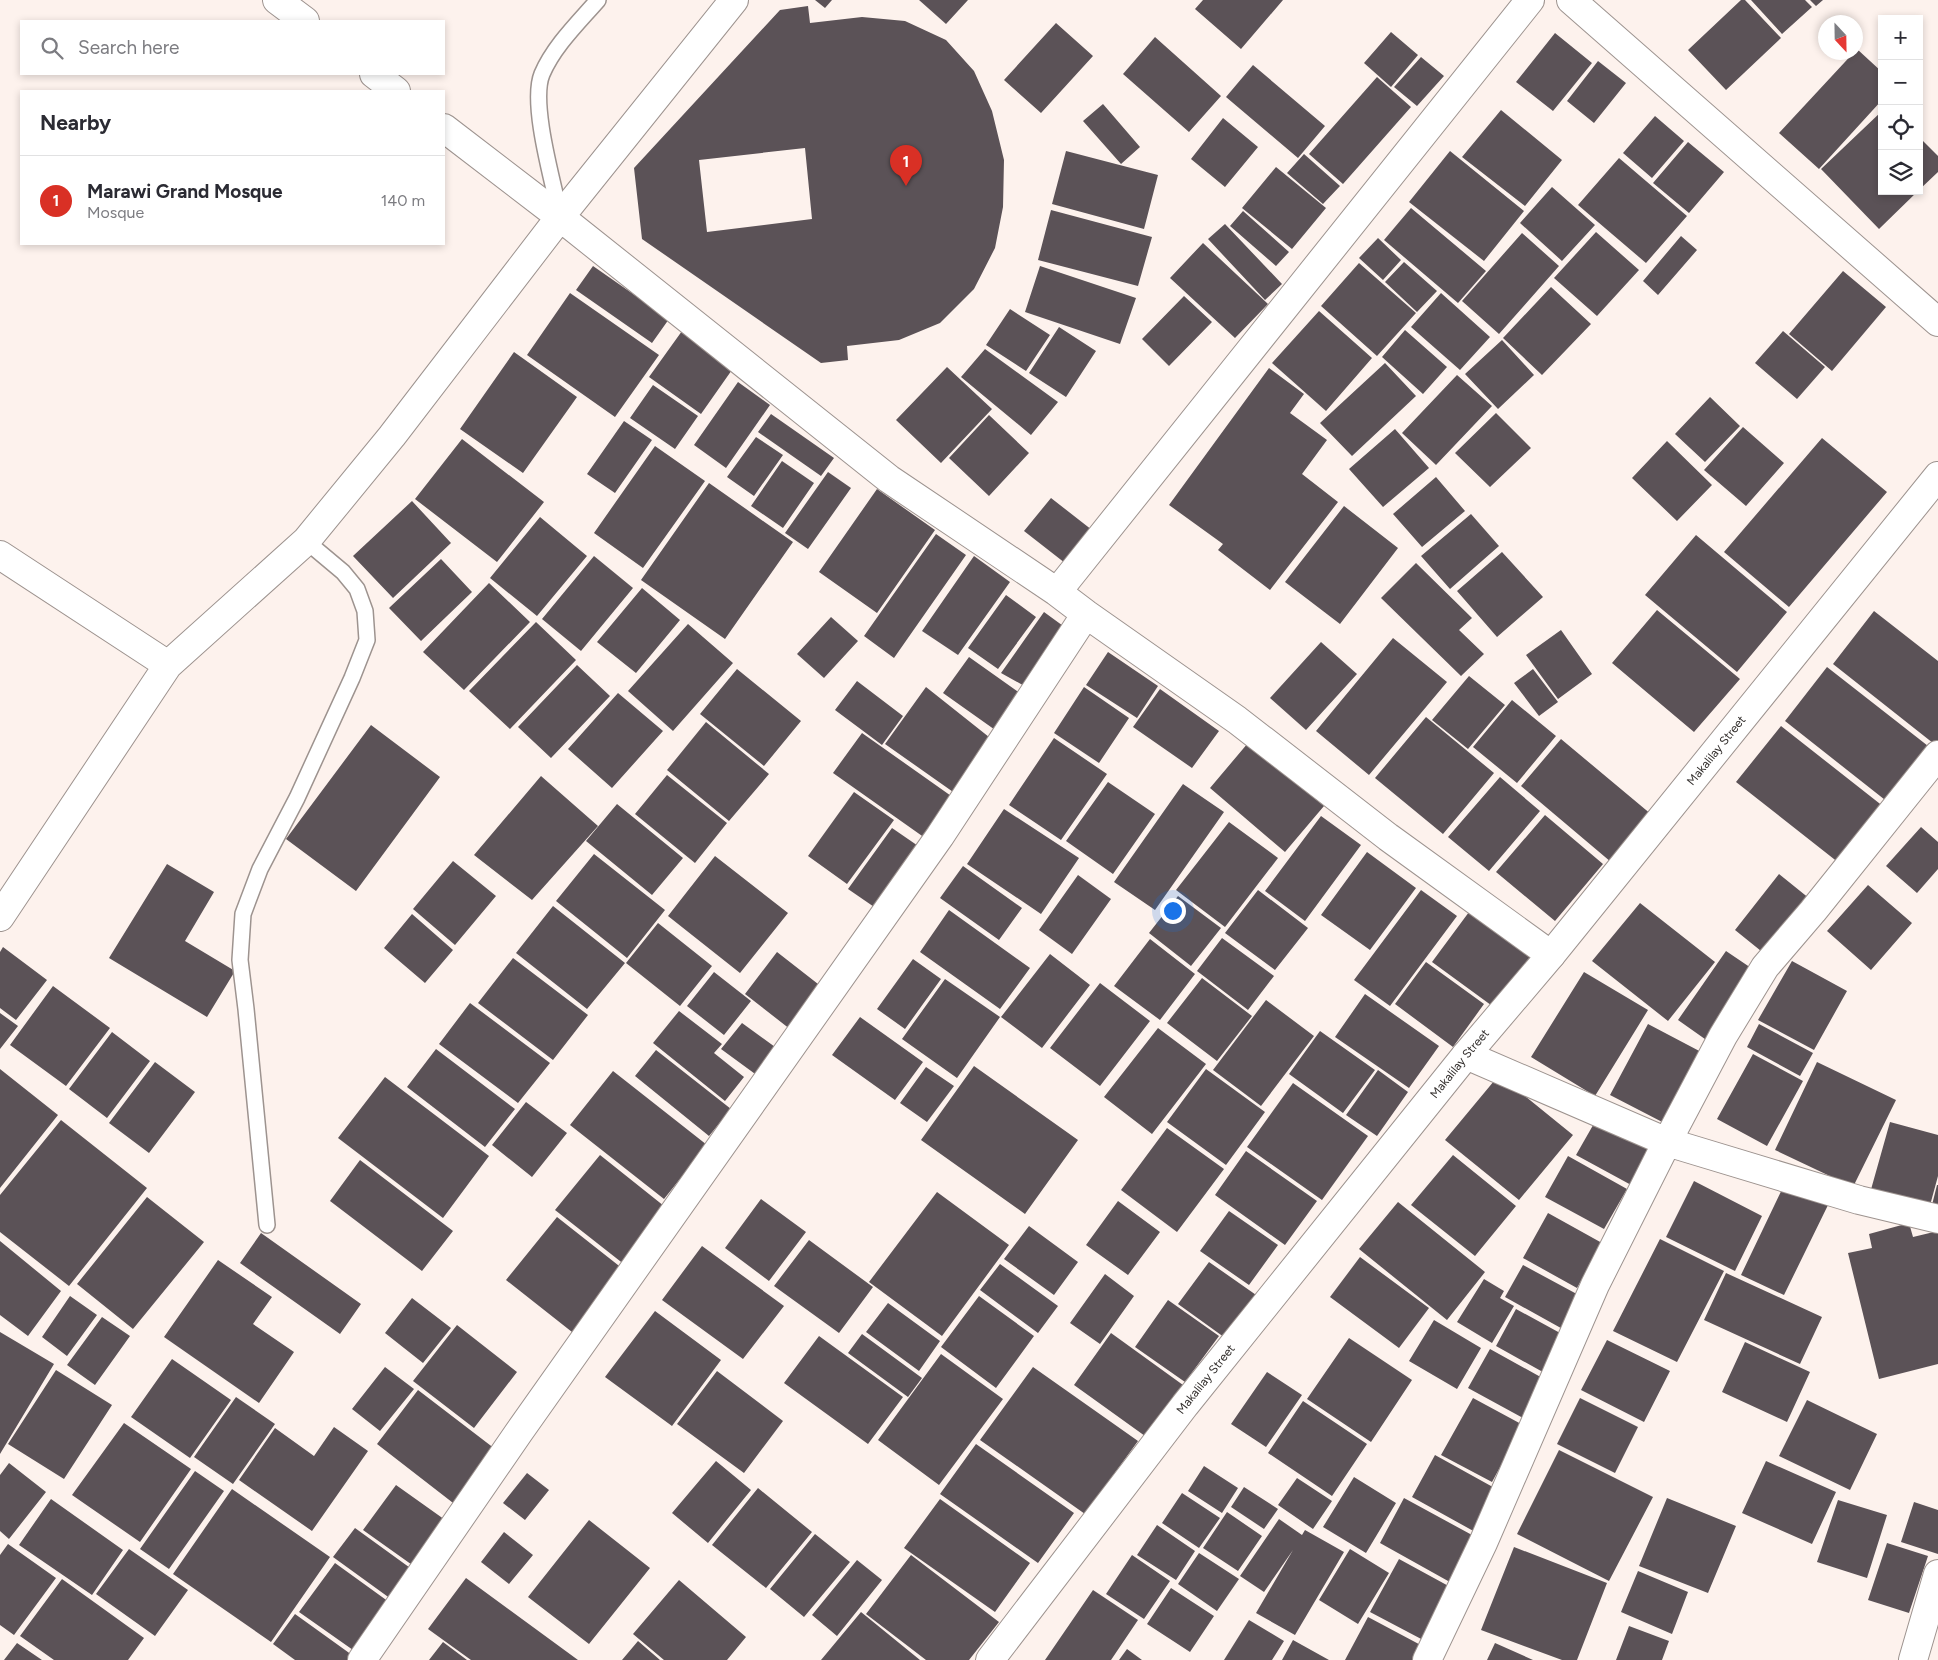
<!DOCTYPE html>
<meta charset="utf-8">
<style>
:root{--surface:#fff;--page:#f2f2f3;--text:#2b2b33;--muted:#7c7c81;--line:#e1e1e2;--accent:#d93025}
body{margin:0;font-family:Figtree,sans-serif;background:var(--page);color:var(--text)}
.controls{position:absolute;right:15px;top:15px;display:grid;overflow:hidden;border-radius:0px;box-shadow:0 2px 8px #0003}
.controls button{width:45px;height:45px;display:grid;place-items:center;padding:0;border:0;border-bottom:1px solid var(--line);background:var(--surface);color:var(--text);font:25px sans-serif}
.compass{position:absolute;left:1818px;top:15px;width:45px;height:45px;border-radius:50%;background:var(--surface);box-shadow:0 2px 8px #0003;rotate:158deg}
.you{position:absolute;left:1172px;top:910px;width:18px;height:18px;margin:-12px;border:4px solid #fff;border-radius:50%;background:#1a73e8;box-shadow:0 0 0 8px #1a73e833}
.badge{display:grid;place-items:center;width:32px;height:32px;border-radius:50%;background:var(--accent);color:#fff;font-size:16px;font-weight:700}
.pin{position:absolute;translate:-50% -41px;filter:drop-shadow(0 1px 2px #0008)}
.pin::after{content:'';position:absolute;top:26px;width:18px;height:15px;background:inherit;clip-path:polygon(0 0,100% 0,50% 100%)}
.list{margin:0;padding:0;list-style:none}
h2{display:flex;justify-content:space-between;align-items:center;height:65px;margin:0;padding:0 20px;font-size:21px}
h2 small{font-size:16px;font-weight:400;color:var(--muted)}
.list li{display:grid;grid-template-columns:32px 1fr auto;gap:15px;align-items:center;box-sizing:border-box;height:90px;padding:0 20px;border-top:1px solid var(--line)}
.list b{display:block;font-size:19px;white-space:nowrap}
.list p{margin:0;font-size:16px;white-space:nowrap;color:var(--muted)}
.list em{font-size:16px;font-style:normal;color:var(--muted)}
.icon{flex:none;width:28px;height:28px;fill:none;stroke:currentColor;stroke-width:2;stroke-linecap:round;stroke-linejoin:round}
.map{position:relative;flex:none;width:1938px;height:1660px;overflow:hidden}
.search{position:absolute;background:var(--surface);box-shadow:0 2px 8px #0003;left:20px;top:20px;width:425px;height:55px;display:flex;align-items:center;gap:12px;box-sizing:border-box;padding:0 18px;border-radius:0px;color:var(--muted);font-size:19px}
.panel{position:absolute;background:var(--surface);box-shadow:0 2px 8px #0003;left:20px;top:90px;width:425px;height:155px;border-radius:0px}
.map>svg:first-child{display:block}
.building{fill:#5b5257;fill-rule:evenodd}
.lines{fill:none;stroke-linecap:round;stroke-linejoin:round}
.service-casing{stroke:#9d938f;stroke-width:18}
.minor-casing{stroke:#9d938f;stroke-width:30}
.secondary-casing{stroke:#9d938f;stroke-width:30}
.service{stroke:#fff;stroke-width:15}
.minor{stroke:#fff;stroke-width:28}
.secondary{stroke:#fff;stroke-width:28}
.labels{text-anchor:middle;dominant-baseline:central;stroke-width:5;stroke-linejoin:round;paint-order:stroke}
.street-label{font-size:12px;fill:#332f2d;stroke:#fff}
</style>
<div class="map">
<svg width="1938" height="1660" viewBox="0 0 1938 1660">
<rect width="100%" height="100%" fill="#fdf2ed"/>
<!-- building -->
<path class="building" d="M815,0h17l-7,8z
M919,0h49l-22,24z
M1203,0h80l-42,49 -46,-40z
M1741,0h4l36,38 -55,52 -38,-40z
M1751,0h54l7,7 -30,27z
M1810,0h13l-7,6z
M808,6l2,17 52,-6 43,4 41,19 28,31 18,40 12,49 -1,47 -8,41 -21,41 -34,34 -41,17 -52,6 1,14 -27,3 -179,-124 -8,-71 146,-158zM805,148l7,71 -105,13 -8,-72z
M1056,23l37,33 -52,57 -37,-33z
M1391,32l27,23 -27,32 -27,-24z
M1555,33l37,30 -39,48 -37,-29z
M1155,37l66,59 -32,36 -66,-58z
M1857,49l25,23v28l-63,69 -40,-36z
M1421,57l23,19 -27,30 -23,-19z
M1598,61l28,22 -32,40 -27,-22z
M1253,65l72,61 -27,32 -72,-61z
M1377,77l34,30 -68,77 -34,-30z
M1103,104l37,43 -19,17 -38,-43z
M1501,110l61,50 -37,46 -63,-49z
M1882,111v80h36l-39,38 -58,-60z
M1655,116l29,25 -32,37 -29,-25z
M1223,118l35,29 -33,40 -34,-28z
M1919,137l19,19v16l-19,18z
M1688,142l36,30 -35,41 -36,-30z
M1066,151l92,24 -14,54 -92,-25z
M1450,151l74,60 -40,50 -75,-59z
M1304,154l36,32 -17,18 -36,-31z
M1619,158l68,58 -41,47 -68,-58z
M1276,167l50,41 -34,41 -50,-41z
M1552,187l43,38 -33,36 -42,-38z
M1411,208l75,63 -28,32 -74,-63z
M1051,210l101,27 -14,49 -100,-26z
M1243,211l46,41 -13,14 -46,-40z
M1225,224l57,60 -17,16 -57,-61z
M1596,232l43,38 -42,46 -43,-38z
M1522,233l37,33 -60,68 -37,-33z
M1681,236l16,14 -39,45 -15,-14z
M1378,238l23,22 -18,20 -24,-22z
M1203,243l65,61 -33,34 -65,-60z
M1404,262l33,29 -20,21 -32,-30z
M1359,263l57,50 -39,43 -56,-50z
M593,266l76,53 -17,24 -76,-53z
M1040,266l96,32 -16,46 -95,-32z
M1843,271l43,36 -54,64 -43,-37z
M1551,287l40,37 -49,51 -39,-37z
M570,293l89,62 -44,62 -88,-62z
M1441,293l49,44 -30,33 -49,-43z
M1184,296l28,26 -43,44 -27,-27z
M1010,309l40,26 -24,36 -40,-26z
M1319,311l53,47 -46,53 -54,-48z
M1059,327l37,24 -30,46 -37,-24z
M1405,330l42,37 -24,27 -41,-37z
M682,331l52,36 -33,47 -52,-37z
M1783,331l42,36 -28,32 -42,-36z
M1502,340l32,35 -36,34 -33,-35z
M985,349l73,53 -27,33 -70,-58z
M514,352l63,45 -54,76 -63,-44z
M1385,363l31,33 -64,60 -32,-33z
M947,367l45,42 -51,54 -45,-43z
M1269,368l35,26 -14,19 37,27 -25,34 36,28 -68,88 -52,-40 5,-6 -54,-39z
M1457,375l35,31 -56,59 -34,-32z
M738,382l32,23 -44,63 -32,-23z
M653,385l45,31 -23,33 -45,-31z
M1710,397l30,29 -35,36 -30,-28z
M1496,413l35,35 -41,39 -35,-34z
M771,414l63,44 -13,18 -63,-44z
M989,415l40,38 -40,43 -40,-38z
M624,421l28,19 -37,53 -28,-19z
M1743,427l41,36 -38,43 -42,-36z
M1395,429l34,39 -46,39 -34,-38z
M756,437l27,18 -29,41 -27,-19z
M1822,438l65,54 -98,115 -65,-55z
M462,439l82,63 -47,60 -82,-63z
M1667,441l45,44 -35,36 -45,-43z
M655,446l50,35 -62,87 -49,-35z
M782,461l32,22 -31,45 -32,-22z
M828,472l23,16 -43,61 -23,-16z
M1436,477l29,34 -43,36 -29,-33z
M709,483l84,59 -68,97 -84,-59z
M877,489l58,41 -58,83 -58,-41z
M1051,498l41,32 -27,33 -41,-32z
M412,501l39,42 -58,55 -40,-42z
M1344,506l54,42 -58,76 -55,-42z
M1471,514l28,32 -49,43 -29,-33z
M540,517l47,39 -50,60 -47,-38z
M936,534l30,21 -72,103 -30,-22z
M1696,535l91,77 -50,60 -92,-77z
M1502,552l41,45 -46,40 -40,-46z
M594,556l39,32 -52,63 -39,-32z
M974,556l36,26 -52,73 -36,-24z
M441,559l31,33 -51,49 -32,-33z
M1416,563l56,55 -13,12 25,24 -23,22 -80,-78z
M489,583l41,39 -66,68 -41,-38z
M642,588l38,32 -44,53 -39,-31z
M1006,595l30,22 -38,52 -30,-21z
M1657,610l83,69 -46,53 -82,-69z
M1874,611l64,50v86l-105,-83z
M1044,612l26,19 -42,57 -27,-15z
M831,617l27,24 -34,37 -27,-24z
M536,622l40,38 -66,69 -41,-38z
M688,624l45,39 -60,68 -45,-40z
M1561,630l31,44 -34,25 -32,-44z
M1393,638l54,44 -78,93 -53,-44z
M1321,642l36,32 -51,56 -36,-32z
M1108,652l50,34 -21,32 -51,-33z
M969,657l55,39 -26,36 -55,-39z
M577,665l33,31 -59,62 -33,-31z
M1827,667l110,86 -43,54 -109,-86z
M737,669l64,52 -37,45 -64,-52z
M1533,669l25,33 -19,14 -25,-33z
M1469,676l36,29 -37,44 -36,-29z
M857,681l46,35 -21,29 -47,-35z
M926,687l68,54 -38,53 -71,-50z
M1084,687l45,31 -30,45 -45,-30z
M1160,689l59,42 -27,37 -59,-41z
M618,693l45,38 -51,57 -44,-39z
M1512,700l44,36 -39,47 -44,-36z
M1426,717l68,56 -51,61 -68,-56z
M706,722l63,52 -40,47 -62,-51z
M371,725l69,52 -84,114 -70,-52z
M1781,726l103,81 -45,56 -103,-81z
M862,733l92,65 -29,40 -92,-65z
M1054,738l53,36 -46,66 -52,-35z
M1561,739l91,76 -41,47 -90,-76z
M1248,743l76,63 -39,46 -75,-64z
M667,775l60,48 -32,40 -60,-49z
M541,776l57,50 -66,74 -58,-45z
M1500,777l40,34 -51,60 -41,-34z
M1108,782l47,32 -42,60 -47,-33z
M1183,784l41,28 -69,98 -41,-28z
M854,792l40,28 -47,64 -39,-28z
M617,804l66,54 -31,37 -66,-54z
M1004,809l75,49 -38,56 -74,-50z
M1545,815l58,49 -48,57 -59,-49z
M1321,816l40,29 -56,76 -40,-30z
M1229,822l49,36 -53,69 -49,-37z
M1921,827l17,15v27l-21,24 -31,-27z
M892,828l32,22 -44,61 -32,-22z
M1367,852l49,36 -46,62 -49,-35z
M594,854l71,56 -38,48 -71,-57z
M715,856l73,57 -48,60 -72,-57z
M453,861l43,35 -41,49 -42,-36z
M167,864l47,28 -29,49 50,30 -28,46 -98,-59z
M963,866l59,42 -23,32 -59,-42z
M1779,874l31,25 -44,56 -31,-25z
M1078,875l33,24 -39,55 -33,-24z
M1868,885l44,38 -41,47 -44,-39z
M1258,890l50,38 -33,42 -50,-37z
M1421,890l36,26 -67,90 -36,-26z
M1178,896l43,32 -30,38 -42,-33z
M1640,903l75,59 -47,59 -76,-60z
M553,906l72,57 -38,46 -71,-56z
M949,910l81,58 -30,41 -80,-57z
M1469,912l63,46 -37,50 -63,-46z
M412,914l41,36 -28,33 -41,-35z
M658,923l54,43 -32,40 -54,-43z
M1222,938l52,38 -26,34 -51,-39z
M1150,939l45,35 -35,46 -46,-34z
M3,947l44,33 -31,40 -16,-12v-56z
M1726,951l34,23 -48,70 -34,-24z
M777,952l50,39 -32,42 -50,-39z
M1050,954l40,31 -48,63 -41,-31z
M513,958l75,57 -35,45 -75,-57z
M913,959l28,20 -36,50 -28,-20z
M1792,961l55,30 -33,59 -56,-30z
M1426,962l58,42 -31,43 -58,-43z
M714,972l37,29 -27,34 -37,-29z
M1584,972l64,38 -53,86 -64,-39z
M1202,978l50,38 -35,45 -50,-38z
M945,979l55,38 -43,61 -55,-39z
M1100,983l50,38 -50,65 -50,-38z
M53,986l57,42 -44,58 -56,-41z
M1365,994l74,52 -30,42 -74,-51z
M1266,1000l48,36 -53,70 -48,-36z
M470,1003l80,60 -32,40 -79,-59z
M679,1011l43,33 -8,9 30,24 -19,24 -72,-58z
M0,1013l18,13 -18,23z
M860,1017l63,45 -28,38 -63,-45z
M742,1023l40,29 -20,27 -41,-30z
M1648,1024l57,30 -37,71 -58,-30z
M1759,1024l54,29 -13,23 -53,-29z
M1158,1028l48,36 -54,70 -48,-37z
M1320,1031l55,39 -32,43 -54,-39z
M112,1032l38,29 -43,57 -38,-29z
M436,1049l79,60 -30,38 -78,-60z
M656,1050l75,59 -22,27 -74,-60z
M1753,1054l50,27 -36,65 -50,-27z
M155,1062l40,30 -46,61 -40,-30z
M1817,1062l79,38 -43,87 -78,-37z
M974,1066l104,74 -53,74 -104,-74z
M926,1067l28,19 -27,36 -27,-19z
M0,1069l58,46 -58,73z
M1206,1069l59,43 -39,53 -59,-43z
M1378,1070l30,22 -31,44 -31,-21z
M613,1071l94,74 -43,54 -94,-74z
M1499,1075l74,60 -54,65 -74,-60z
M385,1077l104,79 -46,62 -105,-80z
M1293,1083l75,53 -46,64 -75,-53z
M526,1102l41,31 -35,44 -40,-32z
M61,1120l86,68 -78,98 -69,-54v-37z
M1596,1120l57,31 -20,35 -57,-31z
M1890,1122l48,13v41l-9,33 -59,-16z
M1167,1128l57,41 -47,63 -56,-42z
M1246,1151l71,50 -32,44 -70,-50z
M600,1155l69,55 -44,55 -70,-55z
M1453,1155l63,51 -41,50 -64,-51z
M1568,1156l59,33 -23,40 -59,-32z
M360,1160l93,71 -31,40 -92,-70z
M1694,1181l68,35 -27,55 -69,-34z
M1785,1183l44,20 -45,92 -43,-20z
M1937,1185h1v22l-6,-2z
M937,1192l72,53 -67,91 -73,-54z
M147,1197l57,45 -71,87 -56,-45z
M761,1199l45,33 -37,49 -44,-33z
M1118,1201l42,31 -32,43 -42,-30z
M1398,1202l87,70 -38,48 -88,-71z
M1229,1211l49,34 -29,40 -49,-34z
M1548,1213l54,30 -25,45 -54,-30z
M557,1217l66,52 -51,63 -66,-52z
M1909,1223l4,14 25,-6v133l-59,15 -31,-126 24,-5 -3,-14z
M1029,1226l49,36 -24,33 -50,-36z
M261,1233l100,71 -21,30 -100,-71z
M1660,1239l64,32 -47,91 -64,-31z
M809,1240l64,47 -34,46 -65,-47z
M0,1241l61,50 -33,45 -28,-21z
M702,1246l82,60 -41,53 -81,-59z
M1360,1257l69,51 -30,40 -69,-51z
M218,1260l54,37 -19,27 41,28 -35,51 -95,-66z
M1209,1262l50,35 -31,43 -50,-36z
M1000,1264l58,42 -20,27 -58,-43z
M1523,1265l63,34 -18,33 -63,-35z
M1726,1273l96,44 -22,47 -96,-44z
M1105,1274l29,22 -34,48 -30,-21z
M1484,1279l20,12 -4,7 14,8 -22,37 -35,-21z
M70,1296l27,19 -30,41 -25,-19z
M979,1296l55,40 -38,52 -55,-41z
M412,1298l39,30 -28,35 -38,-30z
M1168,1300l51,36 -34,46 -50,-35z
M888,1303l52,38 -21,30 -53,-39z
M1516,1309l55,30 -21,37 -54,-30z
M655,1311l66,49 -49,66 -67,-49z
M102,1317l28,19 -35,49 -28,-20z
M1434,1320l47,28 -24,41 -48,-28z
M457,1325l60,47 -43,56 -61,-47z
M0,1332l54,32 -54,90z
M1111,1333l72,52 -38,51 -71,-51z
M862,1334l60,44 -14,19 -60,-44z
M819,1336l84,61 -35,47 -84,-61z
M1349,1338l63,42 -41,62 -64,-43z
M1607,1340l63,31 -26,51 -63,-32z
M1745,1342l65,30 -23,50 -65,-30z
M1490,1349l56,31 -23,38 -55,-30z
M941,1354l62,45 -64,86 -61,-45z
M172,1359l59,41 -41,58 -59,-41z
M385,1367l29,22 -34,42 -28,-22z
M1033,1367l105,74 -53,73 -105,-74z
M56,1370l56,35 -48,74 -56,-35z
M717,1371l66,50 -39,52 -67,-49z
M1267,1372l35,23 -36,52 -35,-23z
M418,1390l81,62 -42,54 -80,-62z
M236,1397l39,27 -42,60 -39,-27z
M1473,1398l50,27 -31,57 -51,-27z
M1580,1398l58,29 -23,46 -58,-29z
M1807,1400l70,34 -27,56 -71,-34z
M1303,1401l64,43 -35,52 -64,-43z
M124,1423l67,46 -51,73 -68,-47z
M334,1427l34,24 -56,80 -73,-51 36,-52 39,28z
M976,1444l98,69 -36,50 -98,-69z
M1559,1450l94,47 -44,84 -92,-47z
M1435,1455l65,36 -23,42 -65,-36z
M716,1461l35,29 -43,53 -36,-30z
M1766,1461l70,31 -24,52 -70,-31z
M9,1463l37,29 -37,47 -9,-8v-56z
M1204,1466l34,22 -16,25 -34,-22z
M195,1471l29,20 -55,78 -29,-20z
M527,1473l22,17 -24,30 -22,-17z
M1354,1477l42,26 -30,50 -43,-26z
M1297,1478l35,23 -19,28 -35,-24z
M396,1485l52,37 -33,45 -52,-37z
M1244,1487l34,22 -14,20 -33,-22z
M758,1488l54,44 -46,56 -54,-43z
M232,1489l98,68 -59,85 -98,-68z
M1182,1493l38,25 -21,30 -37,-25z
M1404,1498l79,43 -26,45 -77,-43z
M1667,1498l69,28 -28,67 -69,-27z
M51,1499l72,51 -31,45 -73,-50z
M940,1499l90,64 -35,49 -91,-64z
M1838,1500l49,15 -20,63 -50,-16z
M1914,1502l24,8v44l-37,-12z
M1227,1512l35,24 -24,35 -35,-23z
M1279,1519l23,16 3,-5 39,22 -49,83 -39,-22 37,-63 -29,42 -24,-16z
M589,1520l61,48 -61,76 -61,-47z
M1157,1525l38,26 -19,29 -39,-25z
M355,1528l58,42 -22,29 -58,-42z
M504,1532l29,23 -24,29 -28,-22z
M815,1534l35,28 -46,55 -34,-28z
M1887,1543l41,13 -19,57 -41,-13z
M8,1544l48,34 -42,57 -14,-10v-70z
M1514,1547l93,36 -30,77h-15l-81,-30z
M129,1549l59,41 -33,46 -59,-42z
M1350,1549l39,24 -31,51 -39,-24z
M1199,1553l40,26 -22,32 -39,-27z
M911,1555l88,67 -30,38h-43l-60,-46z
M1132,1555l38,26 -26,38 -38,-25z
M1399,1559l55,30 -29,52 -55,-29z
M857,1560l25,20 -45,56 -25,-21z
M335,1563l54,39 -36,48 -54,-38z
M1638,1571l50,21 -16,42 -51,-22z
M466,1578l112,82h-107l-43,-31z
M62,1579l82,59 -16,22h-74l-34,-24z
M679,1580l67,57 -19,23h-63l-31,-26z
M1171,1588l43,28 -24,36 -43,-28z
M1093,1590l45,30 -27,40h-66z
M861,1612l59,48h-99z
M295,1614l57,41 -4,5h-53l-22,-16z
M1368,1617l62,33 -6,10h-79z
M1249,1620l35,21 -12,19h-48z
M1629,1626l40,15 -7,19h-46z
M1293,1640l36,20h-47z
M638,1641l22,19h-38z
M443,1642l24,18h-38z
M17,1643l25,17h-38z
M1495,1643l38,17h-46z
M1127,1649l15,11h-23z"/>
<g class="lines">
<!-- service casing -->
<g class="service-casing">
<path id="service" d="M560,215c-7,-33 -30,-112 -18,-141 12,-28 36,-51 56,-74
M267,1225l-21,-216 -6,-49 3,-46 17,-45 37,-71 55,-120 15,-38 -2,-29 -8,-22 -14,-17 -37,-31"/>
</g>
<!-- minor casing -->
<g class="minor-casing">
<path id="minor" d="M277,0l28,21
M1571,0l367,322
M374,74l22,17
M444,128l116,89 329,262 168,113 29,22 151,106 151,117 163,118
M0,555l168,110
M1057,592l473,-592
M1938,755l-125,156 -48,56 -42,69 -56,106 192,58 79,19
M0,917l168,-252 138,-124 86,-105 168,-219 174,-217
M362,1660l157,-228 421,-596 146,-222
M1427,1660l56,-117 112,-258 72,-143 -201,-87
M1913,1660l25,-86"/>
</g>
<!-- secondary casing -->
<g class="secondary-casing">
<g id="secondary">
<path id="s1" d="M990,1660l195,-255 281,-350 85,-100 387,-479"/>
</g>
</g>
<!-- service -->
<use href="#service" class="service"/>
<!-- minor -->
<use href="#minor" class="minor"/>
<!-- secondary -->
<use href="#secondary" class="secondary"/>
</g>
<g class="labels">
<!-- street labels -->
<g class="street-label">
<text stroke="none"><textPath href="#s1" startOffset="1164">Makalilay Street</textPath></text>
<text stroke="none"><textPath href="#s1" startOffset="759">Makalilay Street</textPath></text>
<text stroke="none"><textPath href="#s1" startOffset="354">Makalilay Street</textPath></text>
</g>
</g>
</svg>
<div class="controls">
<button>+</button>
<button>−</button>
<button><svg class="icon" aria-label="locate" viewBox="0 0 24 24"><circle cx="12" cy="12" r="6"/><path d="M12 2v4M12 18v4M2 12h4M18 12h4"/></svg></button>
<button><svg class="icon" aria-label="layers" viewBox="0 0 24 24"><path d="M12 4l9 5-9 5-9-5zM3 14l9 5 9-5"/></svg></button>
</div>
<svg class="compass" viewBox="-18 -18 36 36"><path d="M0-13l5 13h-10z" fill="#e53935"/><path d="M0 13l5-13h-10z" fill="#7c7c81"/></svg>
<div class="you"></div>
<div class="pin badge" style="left:906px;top:186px">1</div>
<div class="search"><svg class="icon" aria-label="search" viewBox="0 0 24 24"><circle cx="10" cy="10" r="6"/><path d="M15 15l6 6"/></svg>Search here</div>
<section class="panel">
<h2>Nearby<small></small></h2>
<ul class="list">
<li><span class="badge">1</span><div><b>Marawi Grand Mosque</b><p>Mosque</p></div><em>140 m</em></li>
</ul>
</section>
</div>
